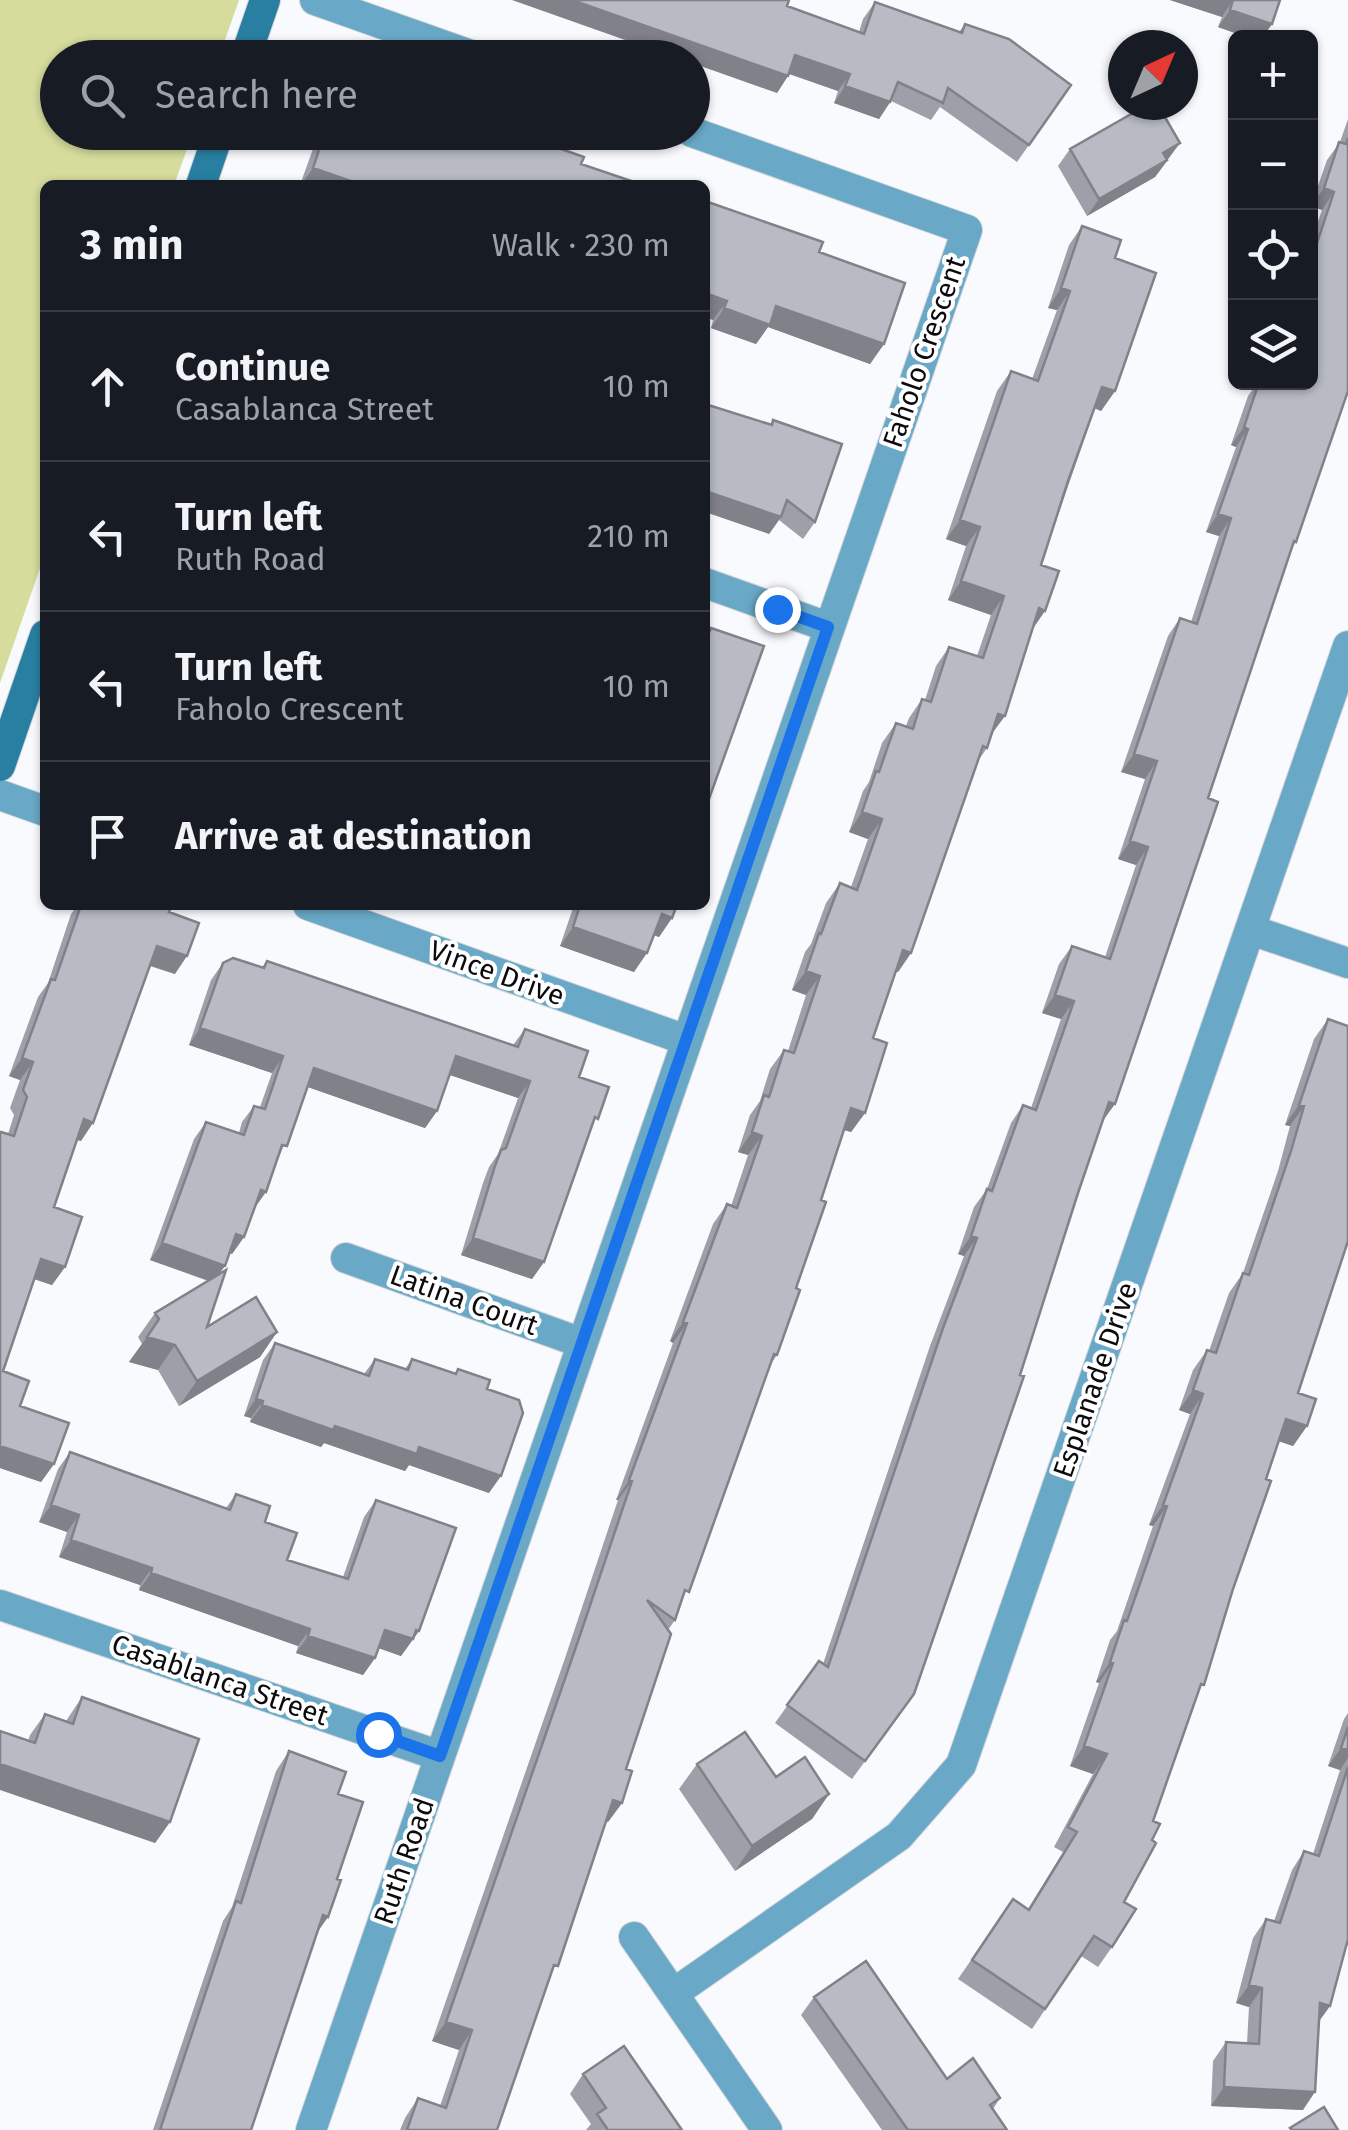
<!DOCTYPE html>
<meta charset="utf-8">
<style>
:root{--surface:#171b24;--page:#20242c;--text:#f1f3f6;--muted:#9ea1a6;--line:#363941}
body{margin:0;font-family:"Fira Sans",sans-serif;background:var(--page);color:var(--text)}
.controls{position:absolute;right:30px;top:30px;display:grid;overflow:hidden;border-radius:15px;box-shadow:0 2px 8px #0004}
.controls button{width:90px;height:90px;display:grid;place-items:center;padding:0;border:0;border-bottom:2px solid var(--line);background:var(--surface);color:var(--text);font:50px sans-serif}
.compass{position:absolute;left:1108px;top:30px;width:90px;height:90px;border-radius:50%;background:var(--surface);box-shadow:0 2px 8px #0004;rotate:44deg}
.stop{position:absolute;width:30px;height:30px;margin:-22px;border:8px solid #1a73e8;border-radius:50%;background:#fff}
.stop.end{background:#1a73e8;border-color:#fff;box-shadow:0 2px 10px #0008}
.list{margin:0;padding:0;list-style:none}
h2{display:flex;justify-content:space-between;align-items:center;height:130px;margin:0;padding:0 40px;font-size:42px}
h2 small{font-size:32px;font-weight:400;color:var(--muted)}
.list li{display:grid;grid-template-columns:65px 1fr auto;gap:30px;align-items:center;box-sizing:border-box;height:150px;padding:0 40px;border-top:2px solid var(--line)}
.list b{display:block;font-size:38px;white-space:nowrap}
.list p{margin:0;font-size:32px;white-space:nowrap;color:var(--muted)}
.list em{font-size:32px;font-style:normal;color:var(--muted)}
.icon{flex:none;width:55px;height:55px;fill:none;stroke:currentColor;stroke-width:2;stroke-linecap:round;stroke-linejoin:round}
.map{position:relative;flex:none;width:1348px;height:2130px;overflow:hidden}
.search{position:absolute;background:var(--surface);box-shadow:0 2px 8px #0004;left:40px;top:40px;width:670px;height:110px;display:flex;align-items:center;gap:25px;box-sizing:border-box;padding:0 35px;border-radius:55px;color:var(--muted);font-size:38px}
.panel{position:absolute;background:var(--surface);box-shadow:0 2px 8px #0004;left:40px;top:180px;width:670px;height:730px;border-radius:15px}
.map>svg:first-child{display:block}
.green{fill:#d5dc9c}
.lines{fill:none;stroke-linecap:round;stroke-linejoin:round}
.street-casing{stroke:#d3d4d8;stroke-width:32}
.secondary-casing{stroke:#d3d4d8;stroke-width:32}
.street{stroke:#69a9c7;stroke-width:30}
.secondary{stroke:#287fa1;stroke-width:30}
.wall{fill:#9ea0a9}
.shaded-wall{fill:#818289}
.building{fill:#b8bac4;stroke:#818289;stroke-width:2.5}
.route{stroke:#1a73e8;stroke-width:12}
.labels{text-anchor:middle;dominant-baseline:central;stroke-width:8;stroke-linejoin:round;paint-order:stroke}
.street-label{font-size:28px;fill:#0b0b0e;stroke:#fff}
</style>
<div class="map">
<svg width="1348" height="2130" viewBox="0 0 1348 2130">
<rect width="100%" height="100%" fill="#f9fafe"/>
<!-- green -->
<path class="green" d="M0,0h239l-20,57 -161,1v74l135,1 -19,52h-129v369l-45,129z"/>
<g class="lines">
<!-- street casing -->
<g class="street-casing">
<path id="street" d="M315,0l164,58
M705,583l123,44
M0,795l45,16
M308,905l378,135
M1251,930l97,33
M346,1258l236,85
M0,1605l440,151
M634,1937l133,193
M674,1993l225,-157 62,-71 387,-1119
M311,2130l656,-1900 -275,-98"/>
</g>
<!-- secondary casing -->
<g class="secondary-casing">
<path id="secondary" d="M245,58l20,-58
M201,185l18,-53
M0,766l45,-131"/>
</g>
<!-- street -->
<use href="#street" class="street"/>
<!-- secondary -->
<use href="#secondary" class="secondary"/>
</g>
<!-- wall -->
<path class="wall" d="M1170,0h110l-8,24 -10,14h-13l-31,-11 4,-10z
M875,2l84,30 6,-8 106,61 -54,77 -77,-55 -9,13 -40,-19 -12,18 -45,-16 4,-12 -49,-17 -12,19 10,-87 72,26 4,-13z
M1348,119v272l-52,151 -6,9 -376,1143 -62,85 -77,-56 44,-62 4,3 107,-318 34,-90 -6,-2 16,-47 13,-18 24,-66 12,-18 8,3 30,-89 -19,-6 17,-49 13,-18 33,11 31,-92 -18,-6 27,-80 -24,-7 47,-136 12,-18 11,4 28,-86 -13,-4 30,-85 -5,-2 17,-49 10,-14h52v-138l12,-34 -11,-4 16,-46 13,-18z
M319,132h194l68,32 62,21h-343z
M1070,149l98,11 -13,17 -68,39 -29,-50z
M705,201l114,51 65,92 -14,20 -102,-37 -12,17 -45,-16 2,-8 -8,-3z
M1082,226l33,32v133l-14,20 -6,-3 -54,157 -8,64 -46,119 -9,13 -67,192 -13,19 -2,-1 -23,67 -8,75 -14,19 -7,-2 -23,70 -44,155 -7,10 -95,255 -7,10 -42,139 -4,34 -14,19h-2l-58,158 -51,150h-97l5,-12 13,-20 22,8 19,-56 -27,-9 132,-380 54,-161h-2l57,-157 -3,-2 43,-117 14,-20 4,2 17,-51 -10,-3 12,-37 10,-14 10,-32 14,-19 4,1 18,-56 -14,-5 13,-38 6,-8 15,-41 14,-20 11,4 17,-48 -19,-7 14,-41 6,-9 13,-39 14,-20 10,3 3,-8 13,-19 3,1 11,-34 13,-19 28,9 14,-41 -43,-15 18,-54 -20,-7 51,-148 14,-20 21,8 25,-69 -9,-2 21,-63z
M773,420l42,102 -12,17 -24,-19 -10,14 1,-110z
M78,905h94l-3,7 6,62 -25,-8 -69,175 -4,-1 -23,67 11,60 -13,18 -18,-6 -31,92 17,35 34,58 -13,18 -41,-14 8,-334 6,-19 -4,-7 10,-28 -11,-4 29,-79 10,-14 23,-69z
M574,905h103l-5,13 -13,19 -5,-2 -20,37 -74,-26z
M267,961l246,84 12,-16 54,48 11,53 -46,132 -12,17 -71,-24 22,-72 6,-16 9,-13 20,-56 -68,-23 -13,36 -12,17 -117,-41 -31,75 -23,47 -10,28 -12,17 -3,-1 -10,21 -12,53 70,5 -17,25 -81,49 -21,-36 -29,-8 13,-18 -4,-7 17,-24 53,-32 -58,-21 44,-121 12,-17 33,11 3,-11 12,-16 6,1 12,-34 -83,-28 22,-65 12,-17 39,4z
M1328,1019l-30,374 9,33 -14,20 -14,-5 -81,254 -45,126 -1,19 -28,62 -12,45 -14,20 -17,-11 -49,73 -74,-50 55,-80 15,10 35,-57 -9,-5 39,-73 -23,-8 29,-83 -3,-1 14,-42 7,-9 36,-105 -4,-1 41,-111 -11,-4 14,-40 14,-20 2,1 20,-58 14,-20 35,-102 12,-45 -5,-1 29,-86z
M275,1343l89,31 11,-15 30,10 7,-10 43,14 3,-4 29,20 2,104 -80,-28 -4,6 -81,-28 -3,4 -71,-25 1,-4 -7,-2 19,-56z
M70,1452l156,56 10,-14 29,28 22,38 56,17 21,-60 12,-17 43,131 -18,25 -23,-8 -3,10 -12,17 -67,-22 2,-7 -159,-56 1,-5 -81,-28 8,-25 -28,-10 19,-53z
M82,1697l88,125 -15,21 -127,-102 2,-6 15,-21 21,7z
M1348,1713v233l-2,-1 -16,61 -11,15 -16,89 -92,-4 2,-45 13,-19 21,1 2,-36 -13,-4 17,-65 13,-19 8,2 18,-51 12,-19 9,3 27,-84 -12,-4 16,-47z
M289,1751l49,43 -1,85 -9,38 -11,16 -66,197h-98l70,-209 9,-14 44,-136z
M697,1764l79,13 53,17 -17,25 -77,52 -56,-82z
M814,1997l133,82 53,19 -7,11 14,21h-125l-81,-115z
M583,2074l99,56h-96l5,-6 -21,-30z"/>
<!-- shaded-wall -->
<path class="shaded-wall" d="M512,0h60l216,76 -11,17 -85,-30v-5h-16z
M1170,0h63l-11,17z
M1230,10l42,14 -10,14h-13l-31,-11z
M795,55l55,19 -12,17 -54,-19z
M845,86l45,16 -11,17 -45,-16z
M1180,143l-25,34 -68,39 12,-17 64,-46z
M313,168l49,17h-61z
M1324,188l10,4 -12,18 -11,-4z
M1310,274l7,3 -7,9z
M1061,288l9,3 -13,19 -9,-2z
M705,293l22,8 -14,19 -8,-3z
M776,306l108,38 -14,20 -102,-37 -12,17 -45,-16 13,-20z
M1102,387l13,4 -14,20 -12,-5z
M1244,427l4,2 -12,18 -5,-2z
M705,491l76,26 -12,17 -64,-22z
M1218,514l13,4 -12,18 -13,-4z
M960,520l20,7 -14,19 -20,-7z
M961,581l43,15 -13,19 -43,-15z
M1039,608l6,3 -13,19z
M998,714l7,2 -14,19z
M1134,754l23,7 -12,18 -24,-7z
M862,812l20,7 -14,20 -19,-7z
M1130,841l18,6 -12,18 -18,-6z
M662,914l10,4 -13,19 -11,-4z
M573,927l74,26 -13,19 -74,-26z
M157,946l30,10 -12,18 -30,-10z
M903,950l8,3 -13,19 -8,-3z
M806,971l14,5 -14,19 -14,-5z
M1055,995l19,6 -13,18 -19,-6z
M200,1028l83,28 -11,17 -83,-28z
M456,1056l74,25 -12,17 -74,-25z
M22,1058l11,4 -13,18 -11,-4z
M314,1068l123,43 -12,17 -123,-43z
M1109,1102l6,2 -13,18z
M1299,1105l5,1 -14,20 -5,-1z
M851,1108l14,5 -14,19 -14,-4z
M84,1119l9,4 -12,18 -9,-3z
M752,1132l10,4 -14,19 -10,-3z
M261,1190l5,2 -12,17z
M236,1234l8,3 -12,17 -8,-3z
M971,1236l6,2 -13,18 -6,-2z
M473,1238l71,24 -12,17 -71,-24z
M162,1243l63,23 -12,16 -63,-22z
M41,1259l24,8 -13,18 -24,-8z
M683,1322l4,1 -14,20 -3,-2z
M277,1332l-17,25 -81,49 18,-25z
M147,1337l28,8 -17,25 -29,-8z
M1193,1390l10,4 -13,20 -11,-4z
M256,1399l7,2 -12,17 -7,-2z
M262,1405l157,42 82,29 -12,17 -80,-28 -4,6 -81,-28 -3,4 -71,-25z
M1286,1419l21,7 -14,20 -21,-7z
M0,1446l54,18 -13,18 -41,-14z
M629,1480l3,1 -14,19h-2z
M51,1505l28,10 -12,17 -28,-10z
M1163,1505l4,1 -14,20 -4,-1z
M71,1540l81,28 -12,17 -81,-28z
M151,1573l159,56 -12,17 -159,-56z
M385,1630h31l3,1 -18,25 -28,-10z
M308,1636l67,22 -12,17 -67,-22z
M1110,1662l3,1 -14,20 -3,-1z
M1084,1746l23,8 -14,20 -23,-8z
M1341,1748l7,2v8l-8,12 -12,-4z
M0,1764l170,58 -15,21 -155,-53z
M829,1794l-17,25 -77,52 17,-25z
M613,1800l9,3 -14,19 -9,-2z
M323,1915l5,2 -14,19z
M1249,1985l13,3 -13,19 -13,-4z
M1320,2003l10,3 -13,18z
M446,2022l26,8 -13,20 -27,-9z
M1224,2087l91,5 -12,18 -92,-4z"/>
<!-- building -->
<path class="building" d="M572,0h217l-2,6 77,28 11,-32 87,31 3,-9 44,15 62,46 -42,60 -81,-57 -5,15 -45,-21 -8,20 -45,-16 5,-12 -55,-19 -7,21z
M1233,0h47l-8,24 -42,-14z
M1147,105h11l22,38 -17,10 4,7 -68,39 -29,-50z
M325,132h188l71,25 -3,7 62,21h-281l-49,-17z
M1348,138v253l-52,151 -2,-1 -86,257 10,4 -103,302 -6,-2 -31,91 -58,182 4,1 -110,318 -49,67 -78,-56 32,-44 9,6 115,-339 34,-90 -6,-2 16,-47 5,2 31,-86 13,5 38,-109 -19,-6 17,-49 38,13 38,-112 -18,-6 27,-80 -23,-7 46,-136 17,6 34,-106 -13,-4 30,-85 -4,-2 15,-45h13l9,4 1,-4h28v-85l7,-20 -7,-3v-10l24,-72 -10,-4 15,-46 7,2z
M705,201l118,41 -4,10 86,31 -21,61 -108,-38 -6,19 -46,-17 3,-7 -22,-8z
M1082,226l39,14 -6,18 41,15 -41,118 -13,-4 -34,94 -27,84 18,6 -14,40 -6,-3 -34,108 -7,-2 -11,34 -4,-2 -72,207 -8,-3 -30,88 14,5 -22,70 -14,-5 -30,92 5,2 -30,86 4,2 -23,65 -3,-1 -85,238 -4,-2 -10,30 -28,-20 24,34 -45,135 6,2 -10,32 -9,-3 -55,166 -4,-1 -57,165h-90l11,-32 28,10 26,-78 -26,-8 132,-381 54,-160 -3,-1 58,-157 -4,-1 44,-118 10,4 25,-72 -10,-4 12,-37 5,2 15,-47 10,3 26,-77 -14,-5 13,-38 2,1 19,-51 17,7 25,-71 -20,-7 14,-41 3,1 17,-49 17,6 9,-30 9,3 18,-55 34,11 21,-62 -43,-15 19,-54 -20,-7 51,-149 27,10 32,-90 -9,-3z
M705,404l67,21 1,-5 69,24 -27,78 -28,-22 -6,17 -76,-26z
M711,628l53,18 -59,164v-168z
M81,905h91l-3,7 30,11 -12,33 -30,-10 -64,177 -9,-4 -30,88 28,10 -17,50 -24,-8 -38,112 26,10 -9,25 49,17 -15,41 -54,-18v-313l1,-1 13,4 13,-39 -4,-7 10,-28 -11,-4 29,-79 4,1z
M580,905h97l-5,13 -10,-4 -15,39 -74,-26z
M233,958l31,10 3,-7 251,86 7,-18 63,22 -9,26 30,10 -11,32 -3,-2 -51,145 -71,-24 22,-72 6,-16 5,-2 24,-67 -74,-25 -19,55 -123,-43 -27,78 -5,-1 -16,47 -5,-2 -17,47 -8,-3 -11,32 -63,-23 44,-121 38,13 10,-29 11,3 18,-53 -83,-28 23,-65z
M1328,1019l20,7v215l-50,152 18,6 -9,27 -21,-7 -20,60 5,2 -38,108 -29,96 -3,-1 -48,137 7,3 -8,16 4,3 -32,59 12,7 -24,38 -18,-11 -49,73 -73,-49 41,-61 16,11 48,-78 -9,-5 39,-73 -23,-8 29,-83 -3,-1 14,-42 3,1 40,-115 -4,-1 40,-111 -10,-4 14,-40 9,3 27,-80 6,2 42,-124 13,-45 -5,-1z
M226,1270l-19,57 49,-30 21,35 -80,49 -22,-36 -28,-8 12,-18 -4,-6z
M275,1343l94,33 6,-17 33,11 4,-11 44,15 2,-5 32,11 -3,9 32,11 4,13 -22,63 -82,-29 -2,7 -82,-28 -2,4 -71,-25 1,-4 -7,-2z
M70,1452l160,58 6,-16 34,12 -5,16 32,11 -10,27 61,19 28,-79 80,28 -37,103 -3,-1 -3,9 -28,-9 -10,28 -67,-22 2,-7 -159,-56 1,-5 -81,-28 8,-25 -28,-10z
M82,1697l117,42 -29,83 -170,-58v-33l35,12 10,-29 28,10z
M1348,1727v23l-7,-2z
M745,1732l31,45 29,-20 24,37 -77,52 -55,-82z
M289,1751l57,21 -8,22 25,8 -26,77 4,1 -13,37 -5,-2 -72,215h-91l76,-229 5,2z
M1348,1767v172l-18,67 -10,-3 -5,89 -91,-5 2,-45 33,2 3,-56 -13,-3 17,-66 14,4 24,-72 15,5z
M866,1961l81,118 26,-21 27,40 -10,7 17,25h-99l-94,-133z
M624,2046l58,84h-74l-11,-16 9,-6 -23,-34z
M1324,2107l14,23h-46l-2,-2z"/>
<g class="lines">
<!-- route -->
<path class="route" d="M378,1734l62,22 388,-1129 -51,-18"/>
</g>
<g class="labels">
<!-- street labels -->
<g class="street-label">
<text transform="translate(924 352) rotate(-71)">Faholo Crescent</text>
<text transform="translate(497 973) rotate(20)">Vince Drive</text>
<text transform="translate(464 1300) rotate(20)">Latina Court</text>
<text transform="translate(1095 1380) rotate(-71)">Esplanade Drive</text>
<text transform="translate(220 1680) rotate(19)">Casablanca Street</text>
<text transform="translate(404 1861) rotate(-71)">Ruth Road</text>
</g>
</g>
</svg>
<div class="controls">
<button>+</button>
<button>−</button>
<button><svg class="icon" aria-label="locate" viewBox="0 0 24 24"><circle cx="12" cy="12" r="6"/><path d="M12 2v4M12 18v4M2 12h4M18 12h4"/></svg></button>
<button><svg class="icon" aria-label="layers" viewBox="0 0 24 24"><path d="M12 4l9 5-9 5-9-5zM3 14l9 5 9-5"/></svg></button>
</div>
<svg class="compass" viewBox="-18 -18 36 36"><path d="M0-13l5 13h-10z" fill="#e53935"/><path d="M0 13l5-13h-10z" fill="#9ea1a6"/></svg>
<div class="stop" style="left:378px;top:1734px"></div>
<div class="stop end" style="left:777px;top:609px"></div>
<div class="search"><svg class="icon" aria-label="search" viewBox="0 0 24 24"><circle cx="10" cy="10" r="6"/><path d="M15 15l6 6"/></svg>Search here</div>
<section class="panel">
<h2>3 min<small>Walk · 230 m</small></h2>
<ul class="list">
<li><svg class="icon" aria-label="ahead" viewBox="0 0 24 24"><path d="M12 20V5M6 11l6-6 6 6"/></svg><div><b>Continue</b><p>Casablanca Street</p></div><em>10 m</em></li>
<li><svg class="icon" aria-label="left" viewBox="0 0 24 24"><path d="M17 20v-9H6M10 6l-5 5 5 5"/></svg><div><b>Turn left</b><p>Ruth Road</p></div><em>210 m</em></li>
<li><svg class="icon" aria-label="left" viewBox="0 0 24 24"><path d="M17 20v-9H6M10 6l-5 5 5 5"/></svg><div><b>Turn left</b><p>Faholo Crescent</p></div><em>10 m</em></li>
<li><svg class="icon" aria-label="arrive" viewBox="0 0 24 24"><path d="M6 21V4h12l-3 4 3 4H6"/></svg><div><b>Arrive at destination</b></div></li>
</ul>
</section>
</div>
